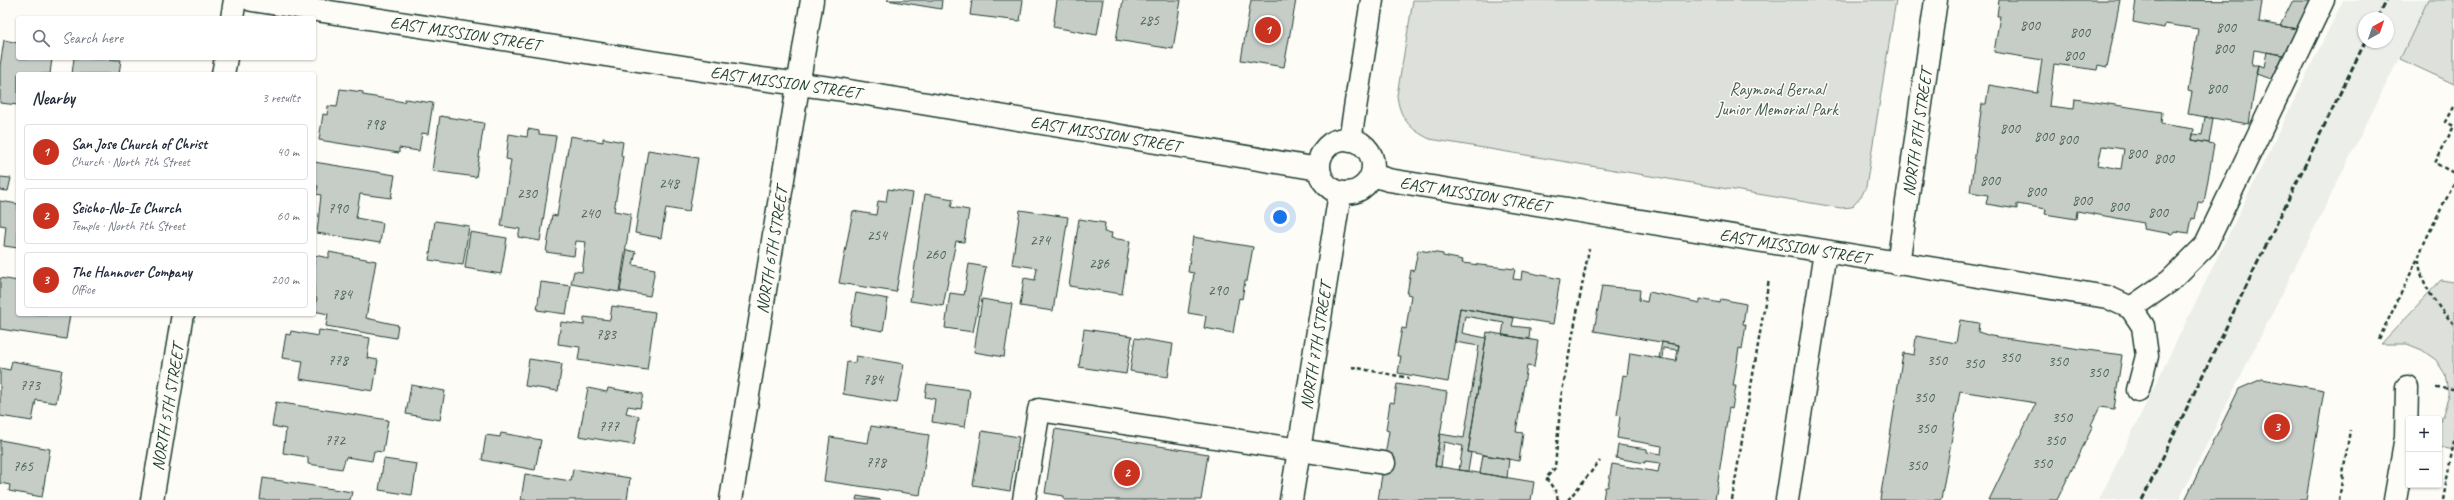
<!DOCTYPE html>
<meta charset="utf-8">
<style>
:root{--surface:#fff;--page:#f2f2f3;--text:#1f2937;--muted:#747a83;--line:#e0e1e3;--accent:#c8321e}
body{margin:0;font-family:Caveat,sans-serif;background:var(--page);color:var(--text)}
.controls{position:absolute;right:12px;bottom:12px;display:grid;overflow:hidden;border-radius:4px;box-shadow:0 1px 3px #0004}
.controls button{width:36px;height:36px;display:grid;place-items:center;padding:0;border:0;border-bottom:1px solid var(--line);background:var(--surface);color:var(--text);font:20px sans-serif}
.compass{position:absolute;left:2358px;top:12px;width:36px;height:36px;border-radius:50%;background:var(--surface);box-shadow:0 1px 3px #0004;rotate:40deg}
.you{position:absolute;left:1280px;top:217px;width:14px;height:14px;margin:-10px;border:3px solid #fff;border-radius:50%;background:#1a73e8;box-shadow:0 0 0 6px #1a73e833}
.badge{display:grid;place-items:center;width:26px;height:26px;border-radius:50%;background:var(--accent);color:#fff;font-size:13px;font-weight:700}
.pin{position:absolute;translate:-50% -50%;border:2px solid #fff;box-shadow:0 1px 4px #0006}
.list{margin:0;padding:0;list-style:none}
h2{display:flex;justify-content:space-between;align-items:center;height:52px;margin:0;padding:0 16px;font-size:17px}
h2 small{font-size:13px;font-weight:400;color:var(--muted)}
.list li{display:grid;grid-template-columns:26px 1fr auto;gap:12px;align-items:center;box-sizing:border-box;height:56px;margin:0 8px 8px;padding:0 8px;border:1px solid var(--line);border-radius:4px}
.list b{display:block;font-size:15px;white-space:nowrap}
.list p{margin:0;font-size:13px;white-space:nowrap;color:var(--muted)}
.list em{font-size:13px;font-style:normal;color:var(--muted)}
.icon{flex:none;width:22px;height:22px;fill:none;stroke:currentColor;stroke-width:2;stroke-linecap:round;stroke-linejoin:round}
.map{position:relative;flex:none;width:2454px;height:500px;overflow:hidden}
.search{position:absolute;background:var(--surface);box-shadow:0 1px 3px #0004;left:16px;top:16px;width:300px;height:44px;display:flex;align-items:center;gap:10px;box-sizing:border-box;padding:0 14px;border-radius:4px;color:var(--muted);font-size:15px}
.panel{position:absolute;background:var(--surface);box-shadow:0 1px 3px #0004;left:16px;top:72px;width:300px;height:244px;border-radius:4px}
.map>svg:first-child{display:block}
.built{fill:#eceee9;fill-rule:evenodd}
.green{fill:#dde0db;stroke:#7e8e88}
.building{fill:#c6cdc7;stroke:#1f3d34;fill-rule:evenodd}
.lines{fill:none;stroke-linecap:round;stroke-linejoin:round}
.minor-casing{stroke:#1f3d34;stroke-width:25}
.path{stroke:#1f3d34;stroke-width:2.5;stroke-dasharray:4 3;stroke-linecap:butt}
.minor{stroke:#fdfcf7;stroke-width:22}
.rail{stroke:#1f3d34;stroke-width:3;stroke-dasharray:6 3;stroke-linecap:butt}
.labels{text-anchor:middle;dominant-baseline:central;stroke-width:3;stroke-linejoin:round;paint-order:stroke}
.number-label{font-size:15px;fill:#496159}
.street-label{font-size:17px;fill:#1f3d34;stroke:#fdfcf7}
.park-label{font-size:17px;fill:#455e55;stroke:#fdfcf7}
</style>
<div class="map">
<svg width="2454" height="500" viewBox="0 0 2454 500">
<rect width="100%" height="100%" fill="#fdfcf7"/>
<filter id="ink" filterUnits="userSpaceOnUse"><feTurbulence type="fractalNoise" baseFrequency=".025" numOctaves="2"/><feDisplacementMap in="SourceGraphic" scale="8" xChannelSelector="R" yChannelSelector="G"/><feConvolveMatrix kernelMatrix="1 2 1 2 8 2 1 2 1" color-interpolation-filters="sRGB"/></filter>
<g filter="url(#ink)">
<!-- built -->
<path class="built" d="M2343,0h85l-249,500h-80zM2364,18h24v24h-24z"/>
<!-- green -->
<path class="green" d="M1413,0h483l-30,187 -5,10 -9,10 -11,1 -411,-69c-20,-9 -31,-22 -33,-44z
M2428,0h26v84l-54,-25z
M2441,280l13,2v168l-15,-3v-24l5,-9 5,-16 -4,-24 -9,-14 -14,-10 -15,-6h-26z"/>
<!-- building -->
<path class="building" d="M887,0h55l-1,9z
M972,0h51l-3,21 -50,-6z
M1057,0h46l-6,35 -44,-8z
M1123,0h58l-8,49 -57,-9z
M1251,0h45l-12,67 -43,-7z
M1999,0h121l-13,67 -9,-2 -1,5 -43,-6 -5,42 25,3 1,-10 87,13 -1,12 33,5 -2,11 22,4 -10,59 -6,-1 -3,17 -3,-1 -3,15 -15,-2 -1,3 -30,-5 1,-6 -67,-12 -1,8 -31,-5 1,-5 -29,-5v5l-31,-5 2,-9 -18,-3 12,-88h4l3,-19 48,8 5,-33 -48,-8 6,-36h-3zM2102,146l22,3 -3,20 -23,-4z
M2136,0l126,1 -3,21 38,7 -14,26 -29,-5 -2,15h6l-9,59 -61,-10 4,-22 -4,-1 10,-62 -33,-5 -1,4 -31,-6z
M2293,0h19l-15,29 -17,-3z
M4,40l14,3v15h34l-2,16h-32v31l-18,-2v-37z
M2267,52l16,3 -11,24 -16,-5 2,-9 6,2z
M74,58l47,2 -2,14h-47z
M340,89l23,3v3l41,7 1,-3 28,4 -5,31 -6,-1 -3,18 -20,-3v5l-80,-13 4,-26 4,1 1,-9 9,1z
M440,116l44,7 -8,54 -44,-6z
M2205,117l8,1 -4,25 -17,-3 1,-6 9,1z
M528,129l11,2v3l17,2 -16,105 -22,-4 2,-8 -19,-3 10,-66 -5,-1 3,-25 18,3z
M570,136l33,6v-4l20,4 -2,13 2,1 -9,55 17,3 -12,78 -48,-8 3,-13 8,1 4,-30 -10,-1 -2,15 -28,-4 6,-37 5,1z
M648,150l50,8 -9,54 -23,-4 -5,30 -26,-5z
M314,162l81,13 -4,23 -31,-4 -4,24 27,5 -3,20 -63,-10 4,-38 -5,-1 2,-8h-4z
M0,177l11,1 -3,13 -8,-1z
M888,189l25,4 -17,99 -57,-9 14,-72 23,4 2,-14 8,1z
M925,194l28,5 -2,8 18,3 -5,32 -8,-1 -13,65 -33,-5z
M0,201l18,3v44l-14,-2 2,-20 -6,-1z
M1020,210l48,7 -15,94 -33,-5 4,-28 11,2 2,-12 -25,-4z
M1079,219l26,4 -1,9 8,1 -1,5 19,3 -8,53 -53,-8z
M435,221l34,5 -6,39 -34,-5z
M470,232l37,6 -6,36 -36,-6z
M1193,237l60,10 -6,34h-2l-3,18 -3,-1 -6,35 -29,-5 2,-12 -18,-3 6,-40 -6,-1z
M627,250l9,2 -3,13 22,4 -5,27 -30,-5z
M1418,250l25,4v2l20,4 -1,3 53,6 -2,10 8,1 1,-9 38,8 -7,45 -93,-16 -12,74 -50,-9 3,-17h-4l5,-28 4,1 5,-34 -4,-1 4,-24 3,1z
M329,252l47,9 -10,57 32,7 -2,13 -70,-12 2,-12 -14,-3 3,-13 -3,-1v-42l15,3z
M969,264l17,3 -13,65 -28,-4 5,-35 14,2z
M0,278l18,3v33h52l-4,25 -66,-10z
M541,282l30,4 -5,28 -29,-4z
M1602,286l38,4 -1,10 8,2 2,-10 51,11v-4l20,4 1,-4 25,5 -3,20 3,1 -4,24 -3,-1 -6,38h3l-4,23 -3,-1 -14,92h-112l2,-13h3l4,-23 46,8 2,-9 -15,-2v2l-29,-5 2,-13 29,4v3l14,2 1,-8 -45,-8 3,-22 -3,-1 6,-40 4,1 3,-23 46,8 3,-16 -85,-14z
M856,293l32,6 -5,32 -33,-6z
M982,299l30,5 -8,53 -30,-5z
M612,306l43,6 -8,58 -69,-10 2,-13 -22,-3 3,-22 23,3v-8l26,3z
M1460,308l54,10 -2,8 18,2 -1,11 -27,-4 2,-12 -39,-7 -3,17 24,5 -18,114 3,1 -3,18 -9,-1 4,-24 -19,-4 -3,25 -6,-1 5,-32 24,4 15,-92 -24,-4z
M1960,320l19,3 -1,9 13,4 131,19 -8,54 -14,-2 -9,18 2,1 -36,74h-68l47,-97 -76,-12 -19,109h-61l23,-147 11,2 2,-19 40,7z
M1084,329l48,7 -6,38 -47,-7z
M319,330l51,8 -3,20 11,2 -5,31 -73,-12 3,-18 -21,-3 4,-24 4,1 1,-4 27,5z
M1487,332l51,9 -4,26 -7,-1 -11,66 7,1 -4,28 -51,-9z
M1135,338l38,6 -5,33 -38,-6z
M1662,342l17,3 -1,5 -15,-2 -1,10h-3z
M856,356l48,8 -7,39 -54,-9 4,-32 8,1z
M529,359l33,5 -4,27 -33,-5z
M12,361l50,9 -6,33 -20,-3 -4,21 -32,-5v-48l10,2z
M2262,379l62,11 -18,110h-121l54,-111z
M927,384l43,6 -5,37 -33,-5 3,-23 -10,-2z
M1397,384l50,8 -12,74 99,16 -3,18h-153l11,-69 -3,-1 4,-28 4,1z
M411,385l34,6 -5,29 -34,-6z
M588,388l19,4 1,-4 35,6 -3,14 -12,-2 -2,7 13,3 -5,29 -55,-9z
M276,402l112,18 -5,32 -9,-1 -2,10 -26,-4 -4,12 -34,-5v-7l-25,-4 3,-24 -14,-3z
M871,426l58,9 -9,60 -96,-14 6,-44 38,6z
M1055,429l153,25 -7,46h-137v-4l-19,-3z
M982,431l37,6 -9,54 -37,-6z
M501,433l40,7 -6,30 -53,-10 4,-25 14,2z
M0,440l50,9 -8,48 -33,-6 1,-6 -10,-2z
M1483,455l26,4 -2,19 -27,-5z
M384,459l33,5 -5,31 -33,-5z
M573,469l57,9 -3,22h-106l4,-26 46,7z
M263,478l89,14 -2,8h-90z
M857,496l24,4h-25z"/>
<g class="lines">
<!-- minor casing -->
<g class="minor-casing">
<g id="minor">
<path id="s1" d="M252,0l502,78 83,11 482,80"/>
<path d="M232,18l3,-18"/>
<path d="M223,74l3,-16"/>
<circle cx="1346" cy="166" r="27"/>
<path d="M1350,140l22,-140"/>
<path id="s2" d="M1372,175l17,5 718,117 24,11 12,18 4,30 -9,34"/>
<path id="s3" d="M1898,264l38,-264"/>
<path d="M2131,308l39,-27 35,-35 118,-246"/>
<path id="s4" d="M152,500l31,-186"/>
<path id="s5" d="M731,500l81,-500"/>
<path d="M1024,500l15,-90 345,53"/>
<path id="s6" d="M1291,500l49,-307"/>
<path d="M1787,500l38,-248"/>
<path d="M2395,500l11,-63 1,-50"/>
</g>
</g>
<!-- path -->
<path class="path" d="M2454,107l-8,15 8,4 -19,37 19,10
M2454,184c-6,12 -34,64 -35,73 -1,24 19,51 35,67
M2379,339l40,-83
M1352,367l57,11
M2436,388l18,1
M1558,500l-2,-8 -10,-14 9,-10 6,-71 28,-148
M1568,500l32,-39
M1732,500l37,-221
M2339,500l11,-70
M2443,500l11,-59"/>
<!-- minor -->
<use href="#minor" class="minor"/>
<!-- rail -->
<path class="rail" d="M2377,18l9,-18
M2142,500l223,-458"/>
</g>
</g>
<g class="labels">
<!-- number labels -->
<g class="number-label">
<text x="1149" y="20">285</text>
<text x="2030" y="25">800</text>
<text x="2226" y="27">800</text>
<text x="2080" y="32">800</text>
<text x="2224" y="48">800</text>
<text x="2074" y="55">800</text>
<text x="2217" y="88">800</text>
<text x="375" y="124">798</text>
<text x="2010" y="128">800</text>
<text x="2044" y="136">800</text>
<text x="2068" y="139">800</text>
<text x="2137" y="153">800</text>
<text x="2164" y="158">800</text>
<text x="1990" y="180">800</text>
<text x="669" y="183">248</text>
<text x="2036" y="191">800</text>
<text x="527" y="193">230</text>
<text x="2082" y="200">800</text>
<text x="2119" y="206">800</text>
<text x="338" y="208">790</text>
<text x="2158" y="212">800</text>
<text x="590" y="213">240</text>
<text x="877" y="235">254</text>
<text x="1040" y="240">274</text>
<text x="935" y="254">260</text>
<text x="1099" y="263">286</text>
<text x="1218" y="290">290</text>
<text x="342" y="294">784</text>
<text x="606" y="334">783</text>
<text x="2010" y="357">350</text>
<text x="338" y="360">778</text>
<text x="1937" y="360">350</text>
<text x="2058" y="361">350</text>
<text x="1974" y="363">350</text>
<text x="2098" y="372">350</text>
<text x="873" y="379">784</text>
<text x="30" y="385">773</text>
<text x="1924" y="397">350</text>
<text x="2062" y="417">350</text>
<text x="609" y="426">777</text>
<text x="1926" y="428">350</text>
<text x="335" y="440">772</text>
<text x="2055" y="440">350</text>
<text x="876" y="462">778</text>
<text x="2042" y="463">350</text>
<text x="1917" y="465">350</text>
<text x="23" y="466">765</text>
</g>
<!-- street labels -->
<g class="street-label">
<text stroke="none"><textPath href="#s1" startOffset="216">EAST MISSION STREET</textPath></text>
<text stroke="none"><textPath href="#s1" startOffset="540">EAST MISSION STREET</textPath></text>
<text stroke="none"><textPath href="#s3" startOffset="133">NORTH 8TH STREET</textPath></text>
<text stroke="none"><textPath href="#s1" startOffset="864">EAST MISSION STREET</textPath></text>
<text stroke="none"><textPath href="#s2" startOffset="105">EAST MISSION STREET</textPath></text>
<text stroke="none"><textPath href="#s2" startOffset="429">EAST MISSION STREET</textPath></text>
<text stroke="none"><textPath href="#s5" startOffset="253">NORTH 6TH STREET</textPath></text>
<text stroke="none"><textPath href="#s6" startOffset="156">NORTH 7TH STREET</textPath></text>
<text stroke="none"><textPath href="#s4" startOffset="94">NORTH 5TH STREET</textPath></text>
</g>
<!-- park labels -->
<g class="park-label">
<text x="1777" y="89">Raymond Bernal<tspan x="1777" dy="20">Junior Memorial Park</tspan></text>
</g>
</g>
</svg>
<div class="controls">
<button>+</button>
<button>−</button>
</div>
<svg class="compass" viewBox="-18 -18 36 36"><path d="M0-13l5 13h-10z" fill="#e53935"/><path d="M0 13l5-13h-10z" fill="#747a83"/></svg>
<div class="you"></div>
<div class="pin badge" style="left:1268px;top:30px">1</div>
<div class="pin badge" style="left:1127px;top:473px">2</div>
<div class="pin badge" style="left:2277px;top:427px">3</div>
<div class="search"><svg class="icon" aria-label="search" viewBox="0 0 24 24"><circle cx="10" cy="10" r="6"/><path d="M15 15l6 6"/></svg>Search here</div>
<section class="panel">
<h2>Nearby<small>3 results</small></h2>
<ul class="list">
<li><span class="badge">1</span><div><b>San Jose Church of Christ</b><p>Church · North 7th Street</p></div><em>40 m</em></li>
<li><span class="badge">2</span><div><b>Seicho-No-Ie Church</b><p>Temple · North 7th Street</p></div><em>60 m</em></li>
<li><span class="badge">3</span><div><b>The Hannover Company</b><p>Office</p></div><em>200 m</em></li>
</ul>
</section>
</div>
